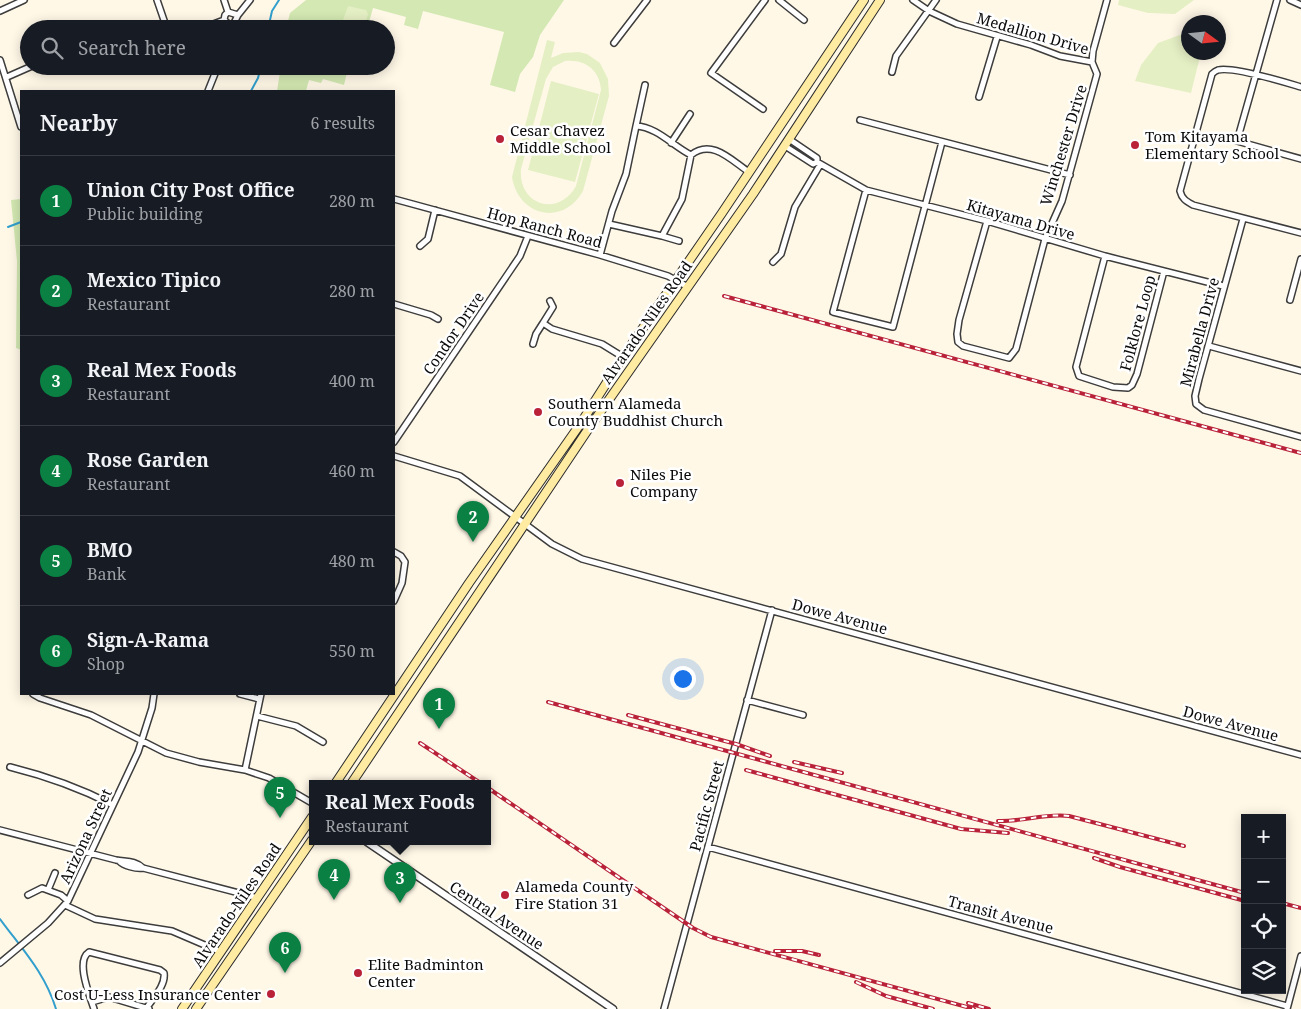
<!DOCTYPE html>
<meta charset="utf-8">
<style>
:root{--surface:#171b24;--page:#242831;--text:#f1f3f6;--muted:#9ea1a6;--line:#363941;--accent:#0b8043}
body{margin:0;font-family:"Noto Serif",serif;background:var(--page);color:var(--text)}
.controls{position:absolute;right:15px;bottom:15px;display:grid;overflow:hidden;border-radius:0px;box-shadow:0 2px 12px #0003}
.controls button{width:45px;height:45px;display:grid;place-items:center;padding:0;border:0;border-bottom:1px solid var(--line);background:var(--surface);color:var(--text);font:25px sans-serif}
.compass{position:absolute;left:1181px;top:15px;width:45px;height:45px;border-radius:50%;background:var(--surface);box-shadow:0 2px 12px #0003;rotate:105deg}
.you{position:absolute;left:682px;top:678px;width:18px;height:18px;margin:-12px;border:4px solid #fff;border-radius:50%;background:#1a73e8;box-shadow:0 0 0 8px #1a73e833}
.badge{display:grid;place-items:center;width:32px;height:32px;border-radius:50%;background:var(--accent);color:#fff;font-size:16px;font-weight:700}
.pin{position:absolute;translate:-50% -41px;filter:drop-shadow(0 1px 2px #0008)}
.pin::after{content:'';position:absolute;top:26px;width:18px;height:15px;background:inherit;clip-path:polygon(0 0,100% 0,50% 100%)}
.popup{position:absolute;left:309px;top:780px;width:182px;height:65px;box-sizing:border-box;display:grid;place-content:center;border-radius:0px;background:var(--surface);filter:drop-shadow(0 1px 4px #0005);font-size:16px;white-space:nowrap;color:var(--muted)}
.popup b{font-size:19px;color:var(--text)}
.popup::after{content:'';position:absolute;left:50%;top:100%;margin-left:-10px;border:10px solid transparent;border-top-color:var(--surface)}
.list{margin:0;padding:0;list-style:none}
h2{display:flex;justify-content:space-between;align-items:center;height:65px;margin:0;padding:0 20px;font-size:21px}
h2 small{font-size:16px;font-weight:400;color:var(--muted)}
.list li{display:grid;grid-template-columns:32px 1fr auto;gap:15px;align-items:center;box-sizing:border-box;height:90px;padding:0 20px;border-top:1px solid var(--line)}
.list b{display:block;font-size:19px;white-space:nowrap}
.list p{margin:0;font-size:16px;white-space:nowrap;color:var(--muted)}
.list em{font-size:16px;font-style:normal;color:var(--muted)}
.icon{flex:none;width:28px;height:28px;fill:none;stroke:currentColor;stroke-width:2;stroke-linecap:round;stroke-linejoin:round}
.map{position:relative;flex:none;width:1301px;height:1009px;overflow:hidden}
.search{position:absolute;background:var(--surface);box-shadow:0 2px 12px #0003;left:20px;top:20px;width:375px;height:55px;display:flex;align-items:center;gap:12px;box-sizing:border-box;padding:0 18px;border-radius:28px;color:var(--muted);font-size:19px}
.panel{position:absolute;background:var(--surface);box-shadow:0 2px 12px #0003;left:20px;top:90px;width:375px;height:605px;border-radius:0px}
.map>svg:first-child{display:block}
.green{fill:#d3e8b2}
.pitch{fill:#e5efc4;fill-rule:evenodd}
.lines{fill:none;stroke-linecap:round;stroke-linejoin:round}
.stream{stroke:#329fcd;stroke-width:2}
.minor-casing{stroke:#3d3d3d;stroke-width:8}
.tertiary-casing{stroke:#3d3d3d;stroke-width:9}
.secondary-casing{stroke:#2c2c2c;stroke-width:10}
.minor{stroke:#fff;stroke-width:5}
.tertiary{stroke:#fff;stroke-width:6}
.secondary{stroke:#ffeba2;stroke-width:8}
.rail-casing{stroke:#b92239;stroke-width:4}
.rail{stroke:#fff;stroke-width:2;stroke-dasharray:5.5;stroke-linecap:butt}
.poi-dot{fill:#b92239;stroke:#fff;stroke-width:2}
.labels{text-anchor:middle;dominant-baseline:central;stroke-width:5;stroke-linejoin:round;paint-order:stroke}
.street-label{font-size:15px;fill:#0a0a0a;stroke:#fff}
.poi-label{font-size:15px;fill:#0a0a0a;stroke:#fff;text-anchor:start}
</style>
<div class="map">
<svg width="1301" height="1009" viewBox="0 0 1301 1009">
<rect width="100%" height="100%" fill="#fff8e7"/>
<!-- green -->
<path class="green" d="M306,0h258l-24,35 -7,22 -13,17 -5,18 -25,-7 14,-53 -81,-21 -5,18 -14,-4 2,-8 -33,-9 -6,21h-81l4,-16z
M281,66h75l-1,4 -7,-2 -4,17 -21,-6 -2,4 -12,-3 -3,11h-29z
M21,199v151l-5,-2 1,-87 -6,-61z"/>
<!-- pitch -->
<path class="pitch" d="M1119,0h75l-19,14 -27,-1 -30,-8z
M348,6l18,4 2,4 -4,15 -17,-1 -4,-8z
M1185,33l3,1v18l13,1 -10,40 -56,-12 6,-16 17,-22z
M547,40l8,2 -4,16 12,-5 16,-1 8,2 13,9 8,16 1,17 -26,95c-20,36 -65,25 -71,-14zM565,61c20,-2 35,9 36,29l-25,96c-18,32 -58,19 -55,-17l25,-90 7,-12z
M551,81l48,13 -24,88 -47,-12z"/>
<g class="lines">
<!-- stream -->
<path class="stream" d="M268,29l4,-18 7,-11
M251,91l7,-13 3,-12
M8,227l13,-5
M0,919c22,30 45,54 56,90"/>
<!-- minor casing -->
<g class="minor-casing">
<path id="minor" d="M157,0l10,29
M224,0l4,12
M779,0l25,20
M913,0l16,11 28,13 74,21 29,11 32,6
M1277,0l-40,141 64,18
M1290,0l11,5
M0,11l24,-11
M232,27l-8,-7 1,-5 3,-3 10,3
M200,29l24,-9
M231,29l7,-14 12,-15
M614,43l33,-43
M0,60l21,67
M178,66l1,3
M892,72l4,-16 40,-56
M7,77l25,-11
M1301,87c-17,-5 -68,-21 -83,-17 -3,1 -4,2 -6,4l-32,117c2,8 6,10 13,14l108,28
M208,91l10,-25
M979,97l18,-60
M763,109l-52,-36 54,-73
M860,120l210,55
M636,126l9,-41
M789,139l28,19v4
M671,143l19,-29
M785,146l28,18 4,-2 49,28 121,31 118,35 118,30
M866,190l-33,122 60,15 49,-185
M394,199l206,56 68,21 20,11
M1243,219l-44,160 -4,17 1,8 8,6 97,27
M987,221l-28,99 -2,14 1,8 5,4 46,12 7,-9 29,-110 17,-38 35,-127 -5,-12 1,-11 14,-51
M609,224l53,12 20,-37 9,-44c21,-17 41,6 58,17
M662,236l17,5
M420,246l8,-7 7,-29
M600,255l12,-44 14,-37 10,-48c21,1 37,20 55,29
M1105,256l-29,111 3,9 34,11 15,1 4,-3 5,-11 27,-103
M773,262l8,-8 14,-47 25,-42
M1290,300l11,-41
M550,301l3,6 -10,16 9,6 50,15 21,13
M394,304l37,11 7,4
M533,344l3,-10 7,-11
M1209,346l92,25
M394,442l126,-186 8,-20
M394,456l66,20 92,68 30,15 719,196
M394,552l7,4 4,6 -3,21 -8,18
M33,694l7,4 51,17 75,38 33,9 46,8 24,8 43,25
M240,694l19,5
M747,700l56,15
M257,716l39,10 27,16
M10,767c36,9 70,21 103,38
M245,770l16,-76
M0,830l116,30c9,2 19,0 27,8l115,30
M708,847l579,159
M119,861c5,5 17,8 24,7
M48,890l7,-17
M28,895l14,-7 19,7 7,6
M65,905l30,14 77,12 49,21
M0,963l48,-40 20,-22 70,-149 14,-44 2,-14
M92,1002l17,-5 40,12
M94,1009c-4,-13 -19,-48 -5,-57l71,18 4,3c2,13 -12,26 -18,36
M664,1009l108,-399
M1287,1009l14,-53"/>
</g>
<!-- tertiary casing -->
<g class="tertiary-casing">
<path id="tertiary" d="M367,842l246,167"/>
</g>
<!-- secondary casing -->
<g class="secondary-casing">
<path id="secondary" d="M335,784l134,-201 112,-160 42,-66 99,-144 142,-213
M351,784l236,-353 166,-237 127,-194
M182,1009l130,-192
M196,1009l116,-169"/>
</g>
<!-- minor -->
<use href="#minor" class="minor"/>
<!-- tertiary -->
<use href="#tertiary" class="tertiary"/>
<!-- secondary -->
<use href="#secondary" class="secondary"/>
<!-- rail casing -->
<g class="rail-casing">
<path id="rail" d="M724,296l577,157
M548,702l697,191
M628,715l108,29 34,12
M420,743l62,41
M794,762l48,11
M746,770l215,59 47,4
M488,788l205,140 18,9 263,72
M998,821c24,1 47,-8 71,-5l115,30
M1094,858l26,9 125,34
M1282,903l19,5
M775,951h27l17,4
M856,982l30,14 47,13
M968,1003l21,6"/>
</g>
<!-- rail -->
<use href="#rail" class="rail"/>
</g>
<!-- markers -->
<g class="poi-dot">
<circle cx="500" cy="139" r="5"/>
<circle cx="1135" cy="145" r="5"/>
<circle cx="538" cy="412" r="5"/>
<circle cx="620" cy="483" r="5"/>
<circle cx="505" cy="895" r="5"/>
<circle cx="358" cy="973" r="5"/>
<circle cx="271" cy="994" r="5"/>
</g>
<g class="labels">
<!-- street labels -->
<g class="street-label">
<text transform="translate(1033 33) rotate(16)">Medallion Drive</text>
<text transform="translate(1063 145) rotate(-73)">Winchester Drive</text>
<text transform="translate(1021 219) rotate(16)">Kitayama Drive</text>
<text transform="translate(545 227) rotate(15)">Hop Ranch Road</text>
<text transform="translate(646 322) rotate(-55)">Alvarado-Niles Road</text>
<text transform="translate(1137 323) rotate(-75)">Folklore Loop</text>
<text transform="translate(1199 332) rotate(-75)">Mirabella Drive</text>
<text transform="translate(453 333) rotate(-56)">Condor Drive</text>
<text transform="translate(840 616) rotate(15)">Dowe Avenue</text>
<text transform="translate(1231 723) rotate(15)">Dowe Avenue</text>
<text transform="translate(706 806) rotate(-75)">Pacific Street</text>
<text transform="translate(85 836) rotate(-65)">Arizona Street</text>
<text transform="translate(236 905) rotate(-56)">Alvarado-Niles Road</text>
<text transform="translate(1001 914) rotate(15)">Transit Avenue</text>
<text transform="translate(497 915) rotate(34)">Central Avenue</text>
</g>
<!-- poi labels -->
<g class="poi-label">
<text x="510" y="130">Cesar Chavez<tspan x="510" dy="17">Middle School</tspan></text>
<text x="1145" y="136">Tom Kitayama<tspan x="1145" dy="17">Elementary School</tspan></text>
<text x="548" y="403">Southern Alameda<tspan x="548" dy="17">County Buddhist Church</tspan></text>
<text x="630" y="474">Niles Pie<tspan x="630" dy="17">Company</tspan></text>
<text x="515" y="886">Alameda County<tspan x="515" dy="17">Fire Station 31</tspan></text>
<text x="368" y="964">Elite Badminton<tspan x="368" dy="17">Center</tspan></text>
<text x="261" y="994" text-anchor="end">Cost U-Less Insurance Center</text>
</g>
</g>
</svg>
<div class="controls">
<button>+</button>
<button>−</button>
<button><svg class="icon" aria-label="locate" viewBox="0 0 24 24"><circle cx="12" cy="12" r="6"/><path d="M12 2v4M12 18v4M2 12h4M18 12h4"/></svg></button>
<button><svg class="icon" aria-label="layers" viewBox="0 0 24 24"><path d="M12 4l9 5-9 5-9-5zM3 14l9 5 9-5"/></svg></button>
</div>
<svg class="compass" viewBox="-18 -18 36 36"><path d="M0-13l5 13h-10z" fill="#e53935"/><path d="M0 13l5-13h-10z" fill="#9ea1a6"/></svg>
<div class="you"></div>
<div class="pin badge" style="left:439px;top:729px">1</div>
<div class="pin badge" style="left:473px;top:542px">2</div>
<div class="pin badge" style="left:400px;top:903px">3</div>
<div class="popup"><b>Real Mex Foods</b>Restaurant</div>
<div class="pin badge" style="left:334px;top:900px">4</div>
<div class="pin badge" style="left:280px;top:818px">5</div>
<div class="pin badge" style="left:285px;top:973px">6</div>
<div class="search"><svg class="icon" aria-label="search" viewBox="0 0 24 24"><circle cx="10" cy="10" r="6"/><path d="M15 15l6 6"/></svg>Search here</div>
<section class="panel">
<h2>Nearby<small>6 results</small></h2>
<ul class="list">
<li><span class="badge">1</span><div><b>Union City Post Office</b><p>Public building</p></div><em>280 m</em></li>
<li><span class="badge">2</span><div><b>Mexico Tipico</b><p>Restaurant</p></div><em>280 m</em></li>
<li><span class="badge">3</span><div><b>Real Mex Foods</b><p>Restaurant</p></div><em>400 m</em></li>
<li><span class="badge">4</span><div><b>Rose Garden</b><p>Restaurant</p></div><em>460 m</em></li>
<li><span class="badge">5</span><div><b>BMO</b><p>Bank</p></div><em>480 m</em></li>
<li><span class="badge">6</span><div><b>Sign-A-Rama</b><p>Shop</p></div><em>550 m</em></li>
</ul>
</section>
</div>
